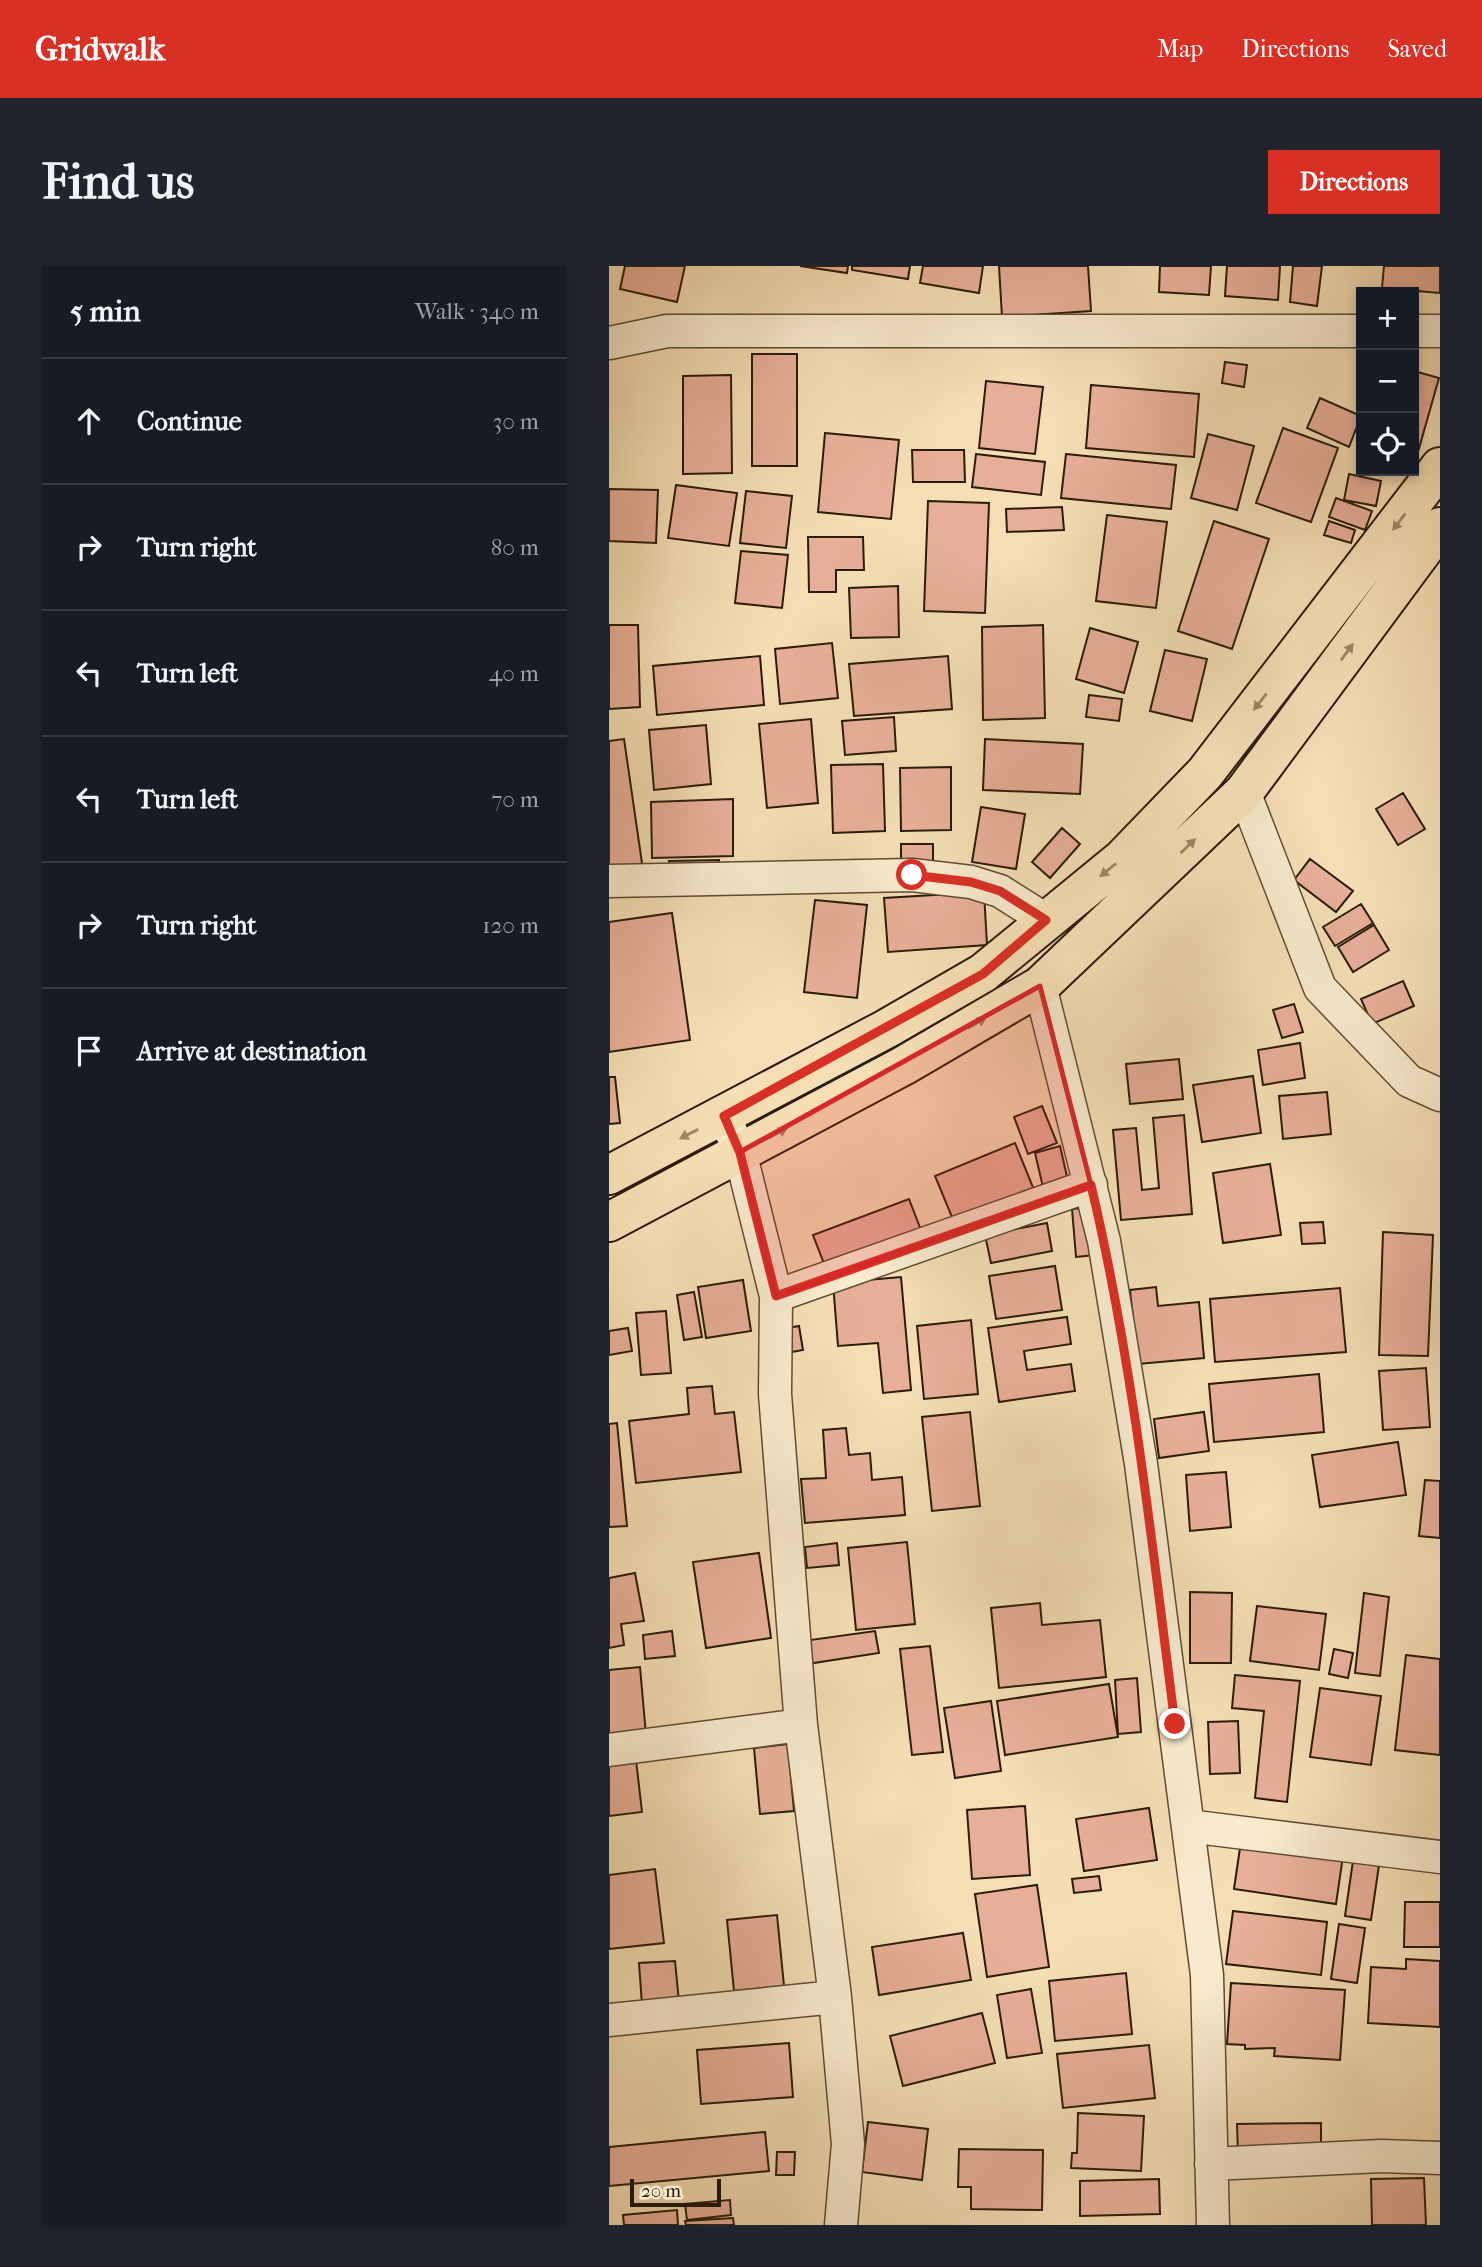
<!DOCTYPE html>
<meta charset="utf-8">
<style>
:root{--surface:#171b24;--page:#20242c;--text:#f1f3f6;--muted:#9ea1a6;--line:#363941;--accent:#d93025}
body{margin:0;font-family:"IM FELL French Canon",serif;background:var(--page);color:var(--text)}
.controls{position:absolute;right:21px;top:21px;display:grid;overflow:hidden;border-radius:0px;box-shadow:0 4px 10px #0003}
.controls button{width:63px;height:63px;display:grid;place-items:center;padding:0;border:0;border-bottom:2px solid var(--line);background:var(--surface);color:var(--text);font:35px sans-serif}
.scale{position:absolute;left:21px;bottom:18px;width:91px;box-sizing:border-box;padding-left:7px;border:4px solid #2a1c08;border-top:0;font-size:19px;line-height:24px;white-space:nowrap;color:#2a1c08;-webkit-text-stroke:5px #f8eace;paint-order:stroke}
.stop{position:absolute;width:21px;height:21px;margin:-16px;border:5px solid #d93025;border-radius:50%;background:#fff}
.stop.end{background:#d93025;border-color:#fff;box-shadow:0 2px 7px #0008}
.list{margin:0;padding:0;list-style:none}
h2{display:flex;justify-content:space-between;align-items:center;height:91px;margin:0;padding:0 28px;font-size:30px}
h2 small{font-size:23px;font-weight:400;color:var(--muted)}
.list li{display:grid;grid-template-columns:46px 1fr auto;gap:21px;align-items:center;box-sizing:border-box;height:126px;padding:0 28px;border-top:2px solid var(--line)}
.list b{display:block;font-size:26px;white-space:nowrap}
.list em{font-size:23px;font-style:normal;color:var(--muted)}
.icon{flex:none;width:38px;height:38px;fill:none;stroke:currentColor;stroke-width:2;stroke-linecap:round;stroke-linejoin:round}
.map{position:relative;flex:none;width:831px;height:1959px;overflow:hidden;border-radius:0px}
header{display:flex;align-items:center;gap:42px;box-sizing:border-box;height:98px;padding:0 35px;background:var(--accent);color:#fff}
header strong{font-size:33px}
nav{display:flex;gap:38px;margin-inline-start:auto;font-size:24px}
.intro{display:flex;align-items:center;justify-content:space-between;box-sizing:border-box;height:168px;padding:0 42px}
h1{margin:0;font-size:49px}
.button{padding:18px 32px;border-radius:0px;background:var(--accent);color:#fff;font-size:24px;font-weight:700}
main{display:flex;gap:42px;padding:0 42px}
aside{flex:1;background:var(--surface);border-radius:0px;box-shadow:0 4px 10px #0003}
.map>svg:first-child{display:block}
.building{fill:#e8af98;stroke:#2a1c08;stroke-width:2}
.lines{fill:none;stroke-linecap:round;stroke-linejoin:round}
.street-casing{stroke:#5d4c33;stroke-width:35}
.primary-casing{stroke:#2a1c08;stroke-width:42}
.street{stroke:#f8eace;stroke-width:32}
.primary{stroke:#f5deb4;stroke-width:38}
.oneway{fill:#9a8767}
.route{stroke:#d93025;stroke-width:9}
.marked{fill:#d62828;fill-opacity:0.2;stroke:#d62828;stroke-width:5;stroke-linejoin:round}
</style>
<header>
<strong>Gridwalk</strong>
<nav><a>Map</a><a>Directions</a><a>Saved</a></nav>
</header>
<div class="intro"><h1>Find us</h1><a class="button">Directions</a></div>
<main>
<aside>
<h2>5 min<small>Walk · 340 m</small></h2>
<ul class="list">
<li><svg class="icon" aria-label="ahead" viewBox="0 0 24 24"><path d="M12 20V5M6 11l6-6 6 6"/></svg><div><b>Continue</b></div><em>30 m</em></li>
<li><svg class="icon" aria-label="right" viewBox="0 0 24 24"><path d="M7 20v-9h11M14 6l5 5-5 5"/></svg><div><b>Turn right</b></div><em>80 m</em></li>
<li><svg class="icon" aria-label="left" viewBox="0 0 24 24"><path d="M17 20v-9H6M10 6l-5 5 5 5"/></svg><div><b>Turn left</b></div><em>40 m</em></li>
<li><svg class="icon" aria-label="left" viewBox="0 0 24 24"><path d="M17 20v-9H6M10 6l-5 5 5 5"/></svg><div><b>Turn left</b></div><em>70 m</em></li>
<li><svg class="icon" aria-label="right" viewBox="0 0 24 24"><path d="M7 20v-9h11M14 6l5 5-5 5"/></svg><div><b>Turn right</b></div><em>120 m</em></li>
<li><svg class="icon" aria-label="arrive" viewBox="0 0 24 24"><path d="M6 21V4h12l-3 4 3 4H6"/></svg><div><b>Arrive at destination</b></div></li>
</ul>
</aside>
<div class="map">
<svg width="831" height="1959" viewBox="0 0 831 1959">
<rect width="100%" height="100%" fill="#f5deb4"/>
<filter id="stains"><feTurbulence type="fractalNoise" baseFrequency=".00286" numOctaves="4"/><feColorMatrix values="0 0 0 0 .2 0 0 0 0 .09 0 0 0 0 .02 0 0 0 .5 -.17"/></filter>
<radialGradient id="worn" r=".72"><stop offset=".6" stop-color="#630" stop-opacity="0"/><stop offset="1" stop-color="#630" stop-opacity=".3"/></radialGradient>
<!-- building -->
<path class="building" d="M16,0h60l-8,36 -57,-13z
M191,0h48l-1,7z
M243,0h58l-2,13 -56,-9z
M314,0h60l-4,27 -59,-10z
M390,0h89l3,45 -89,6z
M551,0h51l-2,29 -50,-3z
M618,0h53l-2,34 -53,-4z
M684,0h29l-5,40 -27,-4z
M775,0h56v27l-58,-5z
M143,88h45v112h-45z
M616,96l22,3 -3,22 -22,-4z
M805,105l25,7 -25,88z
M122,109l1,98 -49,1v-98z
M377,115l57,6 -8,67 -56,-6z
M482,119l108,9 -5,63 -108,-9z
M711,132l41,18 -12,31 -42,-19z
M674,162l55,20 -27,74 -55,-19z
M216,167l74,7 -8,79 -73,-7z
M599,168l46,12 -17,64 -46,-12z
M303,184h52l1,32h-52z
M367,188l69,8 -4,33 -69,-8z
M457,188l110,11 -5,44 -110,-11z
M740,208l32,7 -5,25 -32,-6z
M67,219l61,8 -8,53 -61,-8z
M0,223l49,1 -2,53 -47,-2z
M137,225l46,5 -6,52 -46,-5z
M727,232l36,13 -7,19 -36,-13z
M319,235l61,2 -4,110 -61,-2z
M453,241l2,23 -57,2 -1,-23z
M498,249l60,7 -11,86 -60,-7z
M605,255l55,18 -37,110 -54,-18z
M720,255l26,9 -4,13 -27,-8z
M199,271h55l1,33h-28v22h-27z
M132,285l47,4 -6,53 -47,-5z
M289,320l1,51 -48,1 -2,-50z
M0,359h29l2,82 -31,2z
M434,359l2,93 -62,2 -1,-93z
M481,362l48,14 -14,51 -48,-14z
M223,377l6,55 -58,6 -5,-55z
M556,384l42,9 -15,62 -42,-10z
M151,390l4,49 -107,10 -4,-49z
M339,390l4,53 -98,7 -5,-52z
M480,429l33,4 -3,22 -33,-4z
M285,451l2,34 -51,4 -3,-34z
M202,453l7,84 -51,5 -8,-84z
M97,459l5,59 -57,6 -5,-60z
M15,473l19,131 -34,5v-134z
M376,473l98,5 -3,50 -97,-4z
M274,498l2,67 -52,2 -2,-68z
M342,501v63l-50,1 -1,-63z
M794,527l22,36 -27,16 -22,-36z
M124,533v57l-81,2 -1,-56z
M372,541l44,7 -9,55 -44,-7z
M453,562l18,16 -30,34 -18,-16z
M292,578h32v19l-32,-1z
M701,593l43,32 -17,21 -42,-32z
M110,594v15l-49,1 -1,-15z
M375,626l3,53 -99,7 -4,-54z
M206,634l52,5 -10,93 -53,-6z
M752,638l12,19 -38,23 -12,-19z
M63,647l18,127 -81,12v-130z
M765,659l15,25 -36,22 -15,-25z
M794,715l11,25 -42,18 -11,-25z
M685,738l9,28 -21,6 -9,-28z
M691,777l5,35 -42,7 -5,-35z
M570,793l4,40 -53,5 -4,-40z
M644,810l8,57 -59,9 -9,-57z
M0,811h6l5,46 -11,1z
M718,826l4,42 -48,5 -4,-43z
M433,840l15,37 -29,11 -14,-37z
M575,849l8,99 -71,6 -8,-90 23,-2 6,62 17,-2 -6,-70z
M406,877l19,47 -80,32 -19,-46z
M451,880l8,35 -25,6 -8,-34z
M661,898l11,71 -58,8 -10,-70z
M300,933l15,39 -96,36 -15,-39z
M483,941l4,48 -20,2 -4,-48z
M714,956l2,21 -23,1 -2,-21z
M438,957l5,28 -61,12 -6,-28z
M774,966l50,3 -5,121 -49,-1z
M446,1000l7,44 -66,9 -7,-43z
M292,1011l10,113 -28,3 -5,-50 -40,3 -5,-63z
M134,1014l8,51 -45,7 -8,-51z
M547,1021l2,19 41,-4 5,56 -66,6 -8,-74z
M731,1022l6,64 -131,10 -5,-63z
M85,1026l8,45 -18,3 -7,-45z
M57,1045l5,62 -30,2 -5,-62z
M458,1051l4,27 -47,7 3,19 44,-6 4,27 -76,11 -11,-74z
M362,1054l7,74 -54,5 -7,-73z
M190,1060l4,24 -17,3 -4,-24z
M19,1062l4,23 -23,4v-24z
M817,1102l4,59 -47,3 -4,-59z
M710,1108l5,58 -110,10 -5,-58z
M103,1120l3,28 19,-2 7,60 -105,11 -7,-62 60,-7 -2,-26z
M361,1146l10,94 -48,5 -10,-94z
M595,1146l5,39 -50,7 -5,-39z
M8,1157l10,103 -18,1v-103z
M237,1162l3,27 21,-2 2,27 30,-3 3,38 -100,8 -4,-44 25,-1 -3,-48z
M789,1176l8,53 -86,12 -8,-52z
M617,1206l5,55 -41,4 -4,-56z
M816,1214l15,1v57l-21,-2z
M298,1276l8,82 -59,6 -8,-82z
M228,1277l2,22 -32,3 -2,-21z
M150,1287l12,85 -65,10 -13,-86z
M26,1307l9,48 -23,3 3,21 -15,3v-70z
M581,1326l42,1 -1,70h-41z
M755,1327l25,4 -9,79 -25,-3z
M431,1337l2,22 58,-5 6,57 -107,11 -8,-80z
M648,1340l69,8 -7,56 -69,-9z
M63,1365l3,25 -30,3 -2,-24z
M266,1365l4,22 -72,11 -4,-23z
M321,1380l13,106 -31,3 -12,-106z
M725,1383l19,4 -5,25 -19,-4z
M797,1389l34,4v96l-45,-5z
M31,1401l6,68 -37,4v-69z
M626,1409l65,6 -13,121 -32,-4 9,-87 -32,-3z
M528,1412l4,54 -23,2 -3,-54z
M500,1418l9,53 -113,18 -8,-54z
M711,1422l61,8 -10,69 -61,-8z
M382,1435l10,70 -46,7 -11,-70z
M629,1455l2,52 -30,1 -2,-52z
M179,1478l6,67 -34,3 -6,-66z
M27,1494l6,52 -33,4v-53z
M416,1540l5,69 -58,4 -5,-69z
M540,1542l8,52 -73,11 -8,-52z
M632,1575l102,15 -7,48 -102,-15z
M744,1595l26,4 -8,55 -26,-4z
M46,1603l9,74 -55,6v-74z
M490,1610l2,14 -27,3 -2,-14z
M428,1619l12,82 -62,10 -12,-83z
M796,1636h35v45h-36z
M624,1645l94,11 -6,53 -95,-11z
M168,1649l7,71 -50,5 -7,-71z
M730,1658l26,4 -8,55 -26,-4z
M354,1667l8,47 -92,15 -7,-48z
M797,1693l34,2v66l-72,-4 3,-56 35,2z
M66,1695l4,41 -37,3 -3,-42z
M517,1707l6,61 -77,7 -6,-60z
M622,1717l114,7 -5,70 -66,-4 1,-8 -30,1v-4l-18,-1z
M422,1723l11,64 -35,5 -10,-63z
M373,1747l13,50 -92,23 -13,-50z
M180,1777l4,54 -92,7 -4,-54z
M540,1779l6,53 -92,10 -6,-54z
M469,1847l66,3 -3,55 -70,-3 1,-15h5z
M259,1856l60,7 -6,51 -60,-8z
M712,1857v30l-83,1 -1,-30z
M156,1866l4,39 -160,15v-39z
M350,1883l84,1 -1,60 -71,-1v-22h-13z
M168,1886h18l-1,23h-18z
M815,1912l2,47h-54l-1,-46z
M550,1913l1,35 -80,2v-35z
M121,1934l1,15 -44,5 -2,-16z
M68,1944l1,15h-54l-1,-10z
M124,1952l1,7h-48l-1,-4z"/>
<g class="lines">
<!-- street casing -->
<g class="street-casing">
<path id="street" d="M805,65h26
M0,77l58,-12h694
M635,526l76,196 89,93 31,14
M0,615l303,-6 59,7 29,9 46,29
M431,720l64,255 37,223 66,511 6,250
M115,850l16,36 36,144 -1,98 26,331 34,272 13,147 -7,81
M167,1030l315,-111
M0,1484l192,-25
M579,1560l252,31
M0,1754l226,-23
M602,1898l170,-8 59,2"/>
</g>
<!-- primary casing -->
<g class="primary-casing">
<path id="primary" d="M0,909l277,-146 97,-56 139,-114 83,-86 235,-306
M0,956l294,-156 137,-80 204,-194 196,-265"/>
</g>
<!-- street -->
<use href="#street" class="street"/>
<!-- primary -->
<use href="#primary" class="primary"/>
</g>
<!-- one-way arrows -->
<defs><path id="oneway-solid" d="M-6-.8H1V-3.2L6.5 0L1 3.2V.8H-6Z" transform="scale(1.75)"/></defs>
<g class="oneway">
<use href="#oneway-solid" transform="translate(790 256) rotate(127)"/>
<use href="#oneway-solid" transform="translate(738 386) rotate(-54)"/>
<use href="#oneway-solid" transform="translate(651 436) rotate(128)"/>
<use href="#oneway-solid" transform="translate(579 580) rotate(-44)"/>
<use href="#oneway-solid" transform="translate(499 604) rotate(141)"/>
<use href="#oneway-solid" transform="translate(368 757) rotate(-30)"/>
<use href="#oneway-solid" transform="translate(169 867) rotate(-28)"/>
<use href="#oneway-solid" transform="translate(80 868) rotate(153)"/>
</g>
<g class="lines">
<!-- route -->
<path class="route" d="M303,609l59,7 29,9 46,29 -63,54 -259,142 16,37 36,143 315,-111c42,177 61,360 84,539"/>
</g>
<!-- marked area -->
<path class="marked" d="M431,720l51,199 -315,111 -36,-144z"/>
<rect width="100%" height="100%" filter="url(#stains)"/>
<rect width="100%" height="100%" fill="url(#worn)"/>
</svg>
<div class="controls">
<button>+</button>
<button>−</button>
<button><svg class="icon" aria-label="locate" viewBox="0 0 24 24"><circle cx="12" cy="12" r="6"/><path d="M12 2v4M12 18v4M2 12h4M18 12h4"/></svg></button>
</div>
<div class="scale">20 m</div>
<div class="stop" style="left:303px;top:609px"></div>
<div class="stop end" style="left:566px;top:1458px"></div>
</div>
</main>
